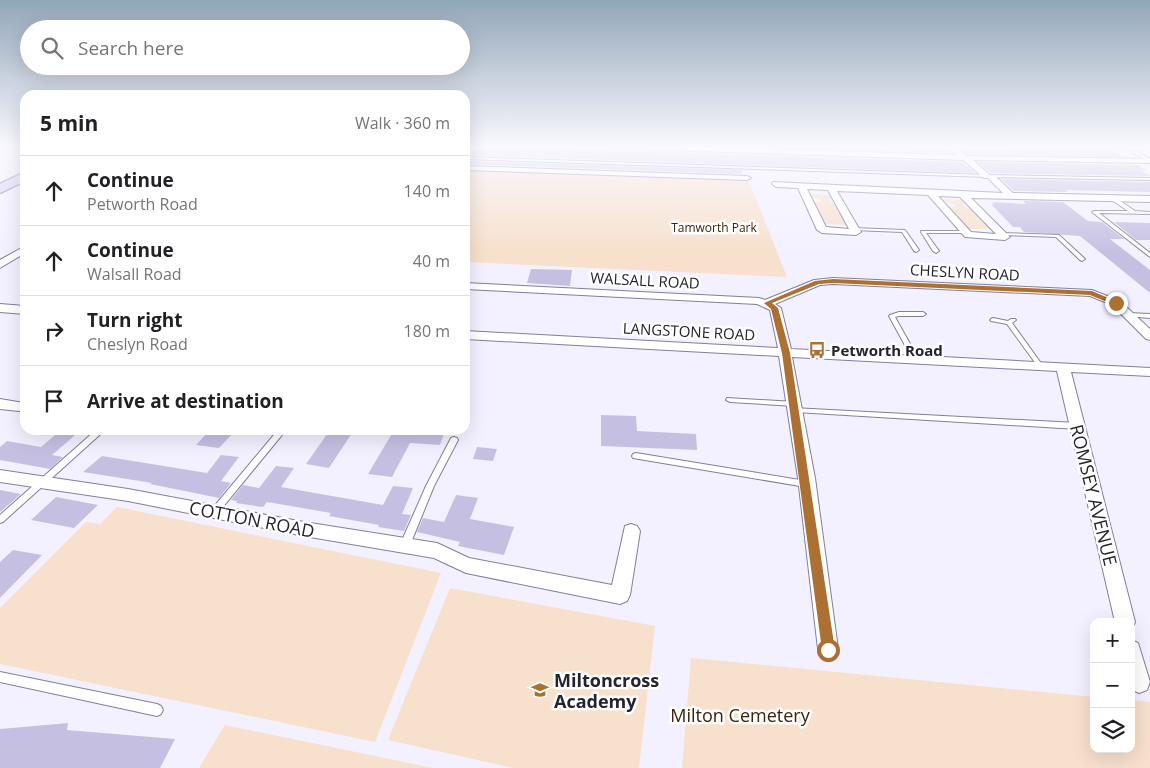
<!DOCTYPE html>
<meta charset="utf-8">
<style>
:root{--surface:#fff;--page:#f6f6f6;--text:#202124;--muted:#757577;--line:#e0e0e0}
body{margin:0;font-family:"Open Sans",sans-serif;background:var(--page);color:var(--text)}
.controls{position:absolute;right:15px;bottom:15px;display:grid;overflow:hidden;border-radius:10px;box-shadow:0 5px 20px #0002}
.controls button{width:45px;height:45px;display:grid;place-items:center;padding:0;border:0;border-bottom:1px solid var(--line);background:var(--surface);color:var(--text);font:25px sans-serif}
.stop{position:absolute;width:15px;height:15px;margin:-11px;border:4px solid #ad7033;border-radius:50%;background:#fff}
.stop.end{background:#ad7033;border-color:#fff;box-shadow:0 1px 5px #0008}
.list{margin:0;padding:0;list-style:none}
h2{display:flex;justify-content:space-between;align-items:center;height:65px;margin:0;padding:0 20px;font-size:21px}
h2 small{font-size:16px;font-weight:400;color:var(--muted)}
.list li{display:grid;grid-template-columns:32px 1fr auto;gap:15px;align-items:center;box-sizing:border-box;height:70px;padding:0 20px;border-top:1px solid var(--line)}
.list b{display:block;font-size:19px;white-space:nowrap}
.list p{margin:0;font-size:16px;white-space:nowrap;color:var(--muted)}
.list em{font-size:16px;font-style:normal;color:var(--muted)}
.icon{flex:none;width:28px;height:28px;fill:none;stroke:currentColor;stroke-width:2;stroke-linecap:round;stroke-linejoin:round}
.map{position:relative;flex:none;width:1150px;height:768px;overflow:hidden}
.search{position:absolute;background:var(--surface);box-shadow:0 5px 20px #0002;left:20px;top:20px;width:450px;height:55px;display:flex;align-items:center;gap:12px;box-sizing:border-box;padding:0 18px;border-radius:28px;color:var(--muted);font-size:19px}
.panel{position:absolute;background:var(--surface);box-shadow:0 5px 20px #0002;left:20px;top:90px;width:450px;height:345px;border-radius:15px}
.map>svg:first-child{display:block}
.green{fill:#f7e0cc}
.building{fill:#c5c0e2}
.lines{fill:none;stroke-linecap:round;stroke-linejoin:round}
.lane-casing{stroke:#837e9d;stroke-width:2}
.street-casing{stroke:#837e9d;stroke-width:2}
.primary-casing{stroke:#857cae;stroke-width:3}
.lane{fill:#fff;fill-rule:evenodd}
.street{fill:#fff;fill-rule:evenodd}
.primary{fill:#d4cdf7;fill-rule:evenodd}
.route{fill:#ad7033}
.labels{text-anchor:middle;dominant-baseline:central;stroke-width:5;stroke-linejoin:round;paint-order:stroke}
.far-park-label{font-size:12px;fill:#3c2309;stroke:#fff}
.street-label{font-size:15px;fill:#252330;stroke:#fff}
.poi-label{font-size:15px;font-weight:bold;fill:#252330;stroke:#fff;text-anchor:start}
.near-street-label{font-size:18px;fill:#252330;stroke:#fff}
.near-poi-label{font-size:18px;font-weight:bold;fill:#252330;stroke:#fff;text-anchor:start}
.near-park-label{font-size:18px;fill:#3c2309;stroke:#fff}
</style>
<div class="map">
<svg width="1150" height="768" viewBox="0 0 1150 768">
<rect width="100%" height="100%" fill="#f3f1ff"/>
<!-- green -->
<path class="green" d="M465,171l284,10 38,96 -322,-15z
M811,194l22,1 2,4h-6l2,4h7l12,22 -24,-1 -12,-22h7l-2,-4h-7z
M942,199l23,1 4,4h-7l4,4h7l20,21h-25l-19,-22h7l-4,-4 -7,-1z
M117,507l324,66 -66,169 -375,-78v-56l86,-86 14,2z
M450,588l205,38 -16,142h-126l-125,-28z
M691,658l403,39v52h37v-49l19,2v66h-468z
M225,725l208,43h-234z"/>
<!-- building -->
<path class="building" d="M477,146l485,16 13,11 -504,-18z
M731,146h152l61,2 8,5z
M998,146h107l19,11 -156,-3 -7,-5 43,1z
M467,161l275,9v4l-277,-10z
M978,162l160,3 10,6 -8,-1 10,6 -159,-3z
M1001,179l149,3v10l-85,-2 3,2 -54,-1z
M1023,201l40,1 25,19 14,1 22,17h-14l40,31v23l-70,-57 -56,-4 -4,-5h-7l-22,-23h3l-2,-2 34,2z
M1114,222l36,1v17h-14z
M531,269l41,1 -2,16 -43,-3z
M601,415l35,1 1,15 59,3 1,16 -96,-4z
M61,430h20l-29,25 11,2 -13,12 -50,-9v-13l7,-6 34,6z
M210,430h26l-17,18 -23,-3z
M330,430h24l-25,38 -23,-4z
M394,430h31l20,1 -5,14 -30,-2 -18,34 -24,-3z
M477,447l20,2 -4,12 -20,-2z
M221,455l18,2 -18,24 10,2 -12,15 -69,-14 2,-1 -69,-11 19,-16 105,17z
M276,466l18,2 -13,19 102,18 10,-19 20,2 -11,26 9,1 -7,16 -26,-4 1,-2 -50,-9 2,-3 -64,-11 -4,5 -27,-4 1,-2 -6,-1 12,-15 16,3z
M0,490l21,4 -21,18z
M456,495l22,3 -8,21 44,8 -10,28 -46,-9 2,-4 -43,-10 6,-14 21,4z
M56,497l42,8 -24,23 -43,-8z
M13,550l29,5 -42,43v-36z
M68,723l-1,7 108,9 -15,29h-160v-39z"/>
<g class="lines">
<!-- lane casing -->
<g class="lane-casing">
<path id="lane" d="M1121,146h5l24,13v3z
M465,157l522,18 163,3v2l-163,-3 -522,-18z
M1112,198h4l19,13 15,1v2l-51,-1 51,40v4l-58,-45 2,-1h34l-16,-11z
M852,228l53,2 14,20 -3,2 -2,-1 -12,-19 -48,-2h-2z
M921,231h44l2,1 -2,1h-39l13,18 -3,2 -3,-2 -12,-19z
M1000,233l59,2 26,24 -3,2 -2,-1 -24,-23 -54,-2h-2z
M899,312h24l3,2 -3,2h-24l-4,1 24,43 -1,1h-4l-1,-1 -24,-44 1,-1z
M1128,313l22,1v4l-24,-2 -1,-1 1,-1z
M993,318l15,3 3,-2h4l1,1 -4,3 31,43 1,1 -1,1h-4l-32,-44 -16,-3 -1,-1 1,-1z
M727,398l68,4 4,2 -4,2 -65,-4 -4,-2z
M793,408l284,15 3,1 1,2 -1,2 -3,1 -281,-17h-3l-1,-2z
M96,430h9l-102,92 -3,1v-8z
M278,430h8l-68,83 -3,1 -3,-1 -1,-2 1,-2z
M454,437l3,1 1,2 -24,46 -24,59 -2,3 -3,1 -3,-1 -2,-3 26,-59 24,-46 1,-2z
M636,453l170,28 3,1 1,2 -1,2 -3,1 -173,-29 -1,-2 1,-2z
M0,672l157,32 4,2 2,4 -2,4 -4,2 -157,-34z"/>
</g>
<!-- street casing -->
<g class="street-casing">
<path id="street" d="M607,146h68l282,9 -11,-9h8l13,10 183,3v4l-177,-3 18,16h4l18,17 137,3v6l-179,-4 39,39 -5,3 -40,-3 -37,-42 -91,-4 24,41 -5,3 -34,-2 -5,-3 -19,-42 -22,-1 -4,-3 1,-2 230,11 -15,-15h-4l-21,-18 -352,-12zM807,189l21,1 21,39 -23,-2zM938,196l22,1 36,37 -25,-2z
M465,166l282,10 4,2 -4,2 -282,-10z
M25,246v7l-25,15v-8z
M833,278l259,12 28,11 30,28v11l-4,-1 -34,-34 -22,-9 -257,-12 -13,1 -45,19 6,4 10,41 359,19v8l-79,-4 64,250 -3,7 -1,-7h-16l-58,-251 -265,-14 23,121 23,171 -3,7 -7,3 -7,-3 -3,-7 -20,-171 -19,-122 -314,-17v-8l313,17 -8,-38 -13,-6 -292,-15v-6l294,15 6,2 49,-20z
M0,304l25,2v8l-25,-2z
M0,399l24,4 1,5 -6,3 -19,-2z
M0,470l128,19 176,33 133,21 32,15 143,27 13,-59 6,-2 6,2 3,5 -10,64 -3,6 -7,3 -154,-31 -32,-15 -130,-22 -176,-35 -128,-19z
M1131,640l7,3 12,39 -3,8 -8,3 -8,-4z"/>
</g>
<!-- primary casing -->
<g class="primary-casing">
<path id="primary" d="M25,172v9l-25,12v-9z"/>
</g>
<!-- lane -->
<use href="#lane" class="lane"/>
<!-- street -->
<use href="#street" class="street"/>
<!-- primary -->
<use href="#primary" class="primary"/>
</g>
<!-- sky -->
<linearGradient id="sky" x2="0" y2="1"><stop stop-color="#92a6b9"/><stop offset="0.58" stop-color="#faf9ff"/><stop offset="1" stop-color="#faf9ff" stop-opacity="0"/></linearGradient>
<rect width="1150" height="253" fill="url(#sky)"/>
<!-- route -->
<path class="route" d="M833,279l259,12 28,12 -6,2 -24,-10 -257,-12 -14,1 -47,19 6,5 12,45 45,297 -2,4 -5,1 -4,-1 -2,-4 -40,-297 -11,-44 -7,-6 51,-22z"/>
<!-- icons -->
<defs>
<g id="bus-bare" transform="scale(1.35)"><path d="M-5-6H5V4H4V6H2V4H-2V6H-4V4H-5ZM-3.5-4V0h7V-4ZM-3.5 1.2v1.5H-2V1.2ZM2 1.2v1.5H3.5V1.2Z" fill="#ad7033" stroke="#fff" stroke-width="2.5" paint-order="stroke"/></g>
<g id="school-bare" transform="scale(1.35)"><path d="M0-5L7-2L0 1L-7-2ZM-4 1L0 2.5L4 1V4Q0 6-4 4Z" fill="#ad7033" stroke="#fff" stroke-width="2.5" paint-order="stroke"/></g>
</defs>
<g fill-rule="evenodd">
<use href="#bus-bare" x="817" y="350"/>
<use href="#school-bare" x="540" y="690"/>
</g>
<g class="labels">
<!-- far-park labels -->
<g class="far-park-label">
<text x="714" y="227">Tamworth Park</text>
</g>
<!-- street labels -->
<g class="street-label">
<text transform="translate(965 272) rotate(3)">CHESLYN ROAD</text>
<text transform="translate(645 280) rotate(3)">WALSALL ROAD</text>
<text transform="translate(689 331) rotate(3)">LANGSTONE ROAD</text>
</g>
<!-- poi labels -->
<g class="poi-label">
<text x="831" y="350">Petworth Road</text>
</g>
<!-- near-street labels -->
<g class="near-street-label">
<text transform="translate(1094 495) rotate(76)">ROMSEY AVENUE</text>
<text transform="translate(252 519) rotate(11)">COTTON ROAD</text>
</g>
<!-- near-poi labels -->
<g class="near-poi-label">
<text x="554" y="680">Miltoncross<tspan x="554" dy="21">Academy</tspan></text>
</g>
<!-- near-park labels -->
<g class="near-park-label">
<text x="740" y="715">Milton Cemetery</text>
</g>
</g>
</svg>
<div class="controls">
<button>+</button>
<button>−</button>
<button><svg class="icon" aria-label="layers" viewBox="0 0 24 24"><path d="M12 4l9 5-9 5-9-5zM3 14l9 5 9-5"/></svg></button>
</div>
<div class="stop" style="left:828px;top:650px"></div>
<div class="stop end" style="left:1116px;top:303px"></div>
<div class="search"><svg class="icon" aria-label="search" viewBox="0 0 24 24"><circle cx="10" cy="10" r="6"/><path d="M15 15l6 6"/></svg>Search here</div>
<section class="panel">
<h2>5 min<small>Walk · 360 m</small></h2>
<ul class="list">
<li><svg class="icon" aria-label="ahead" viewBox="0 0 24 24"><path d="M12 20V5M6 11l6-6 6 6"/></svg><div><b>Continue</b><p>Petworth Road</p></div><em>140 m</em></li>
<li><svg class="icon" aria-label="ahead" viewBox="0 0 24 24"><path d="M12 20V5M6 11l6-6 6 6"/></svg><div><b>Continue</b><p>Walsall Road</p></div><em>40 m</em></li>
<li><svg class="icon" aria-label="right" viewBox="0 0 24 24"><path d="M7 20v-9h11M14 6l5 5-5 5"/></svg><div><b>Turn right</b><p>Cheslyn Road</p></div><em>180 m</em></li>
<li><svg class="icon" aria-label="arrive" viewBox="0 0 24 24"><path d="M6 21V4h12l-3 4 3 4H6"/></svg><div><b>Arrive at destination</b></div></li>
</ul>
</section>
</div>
